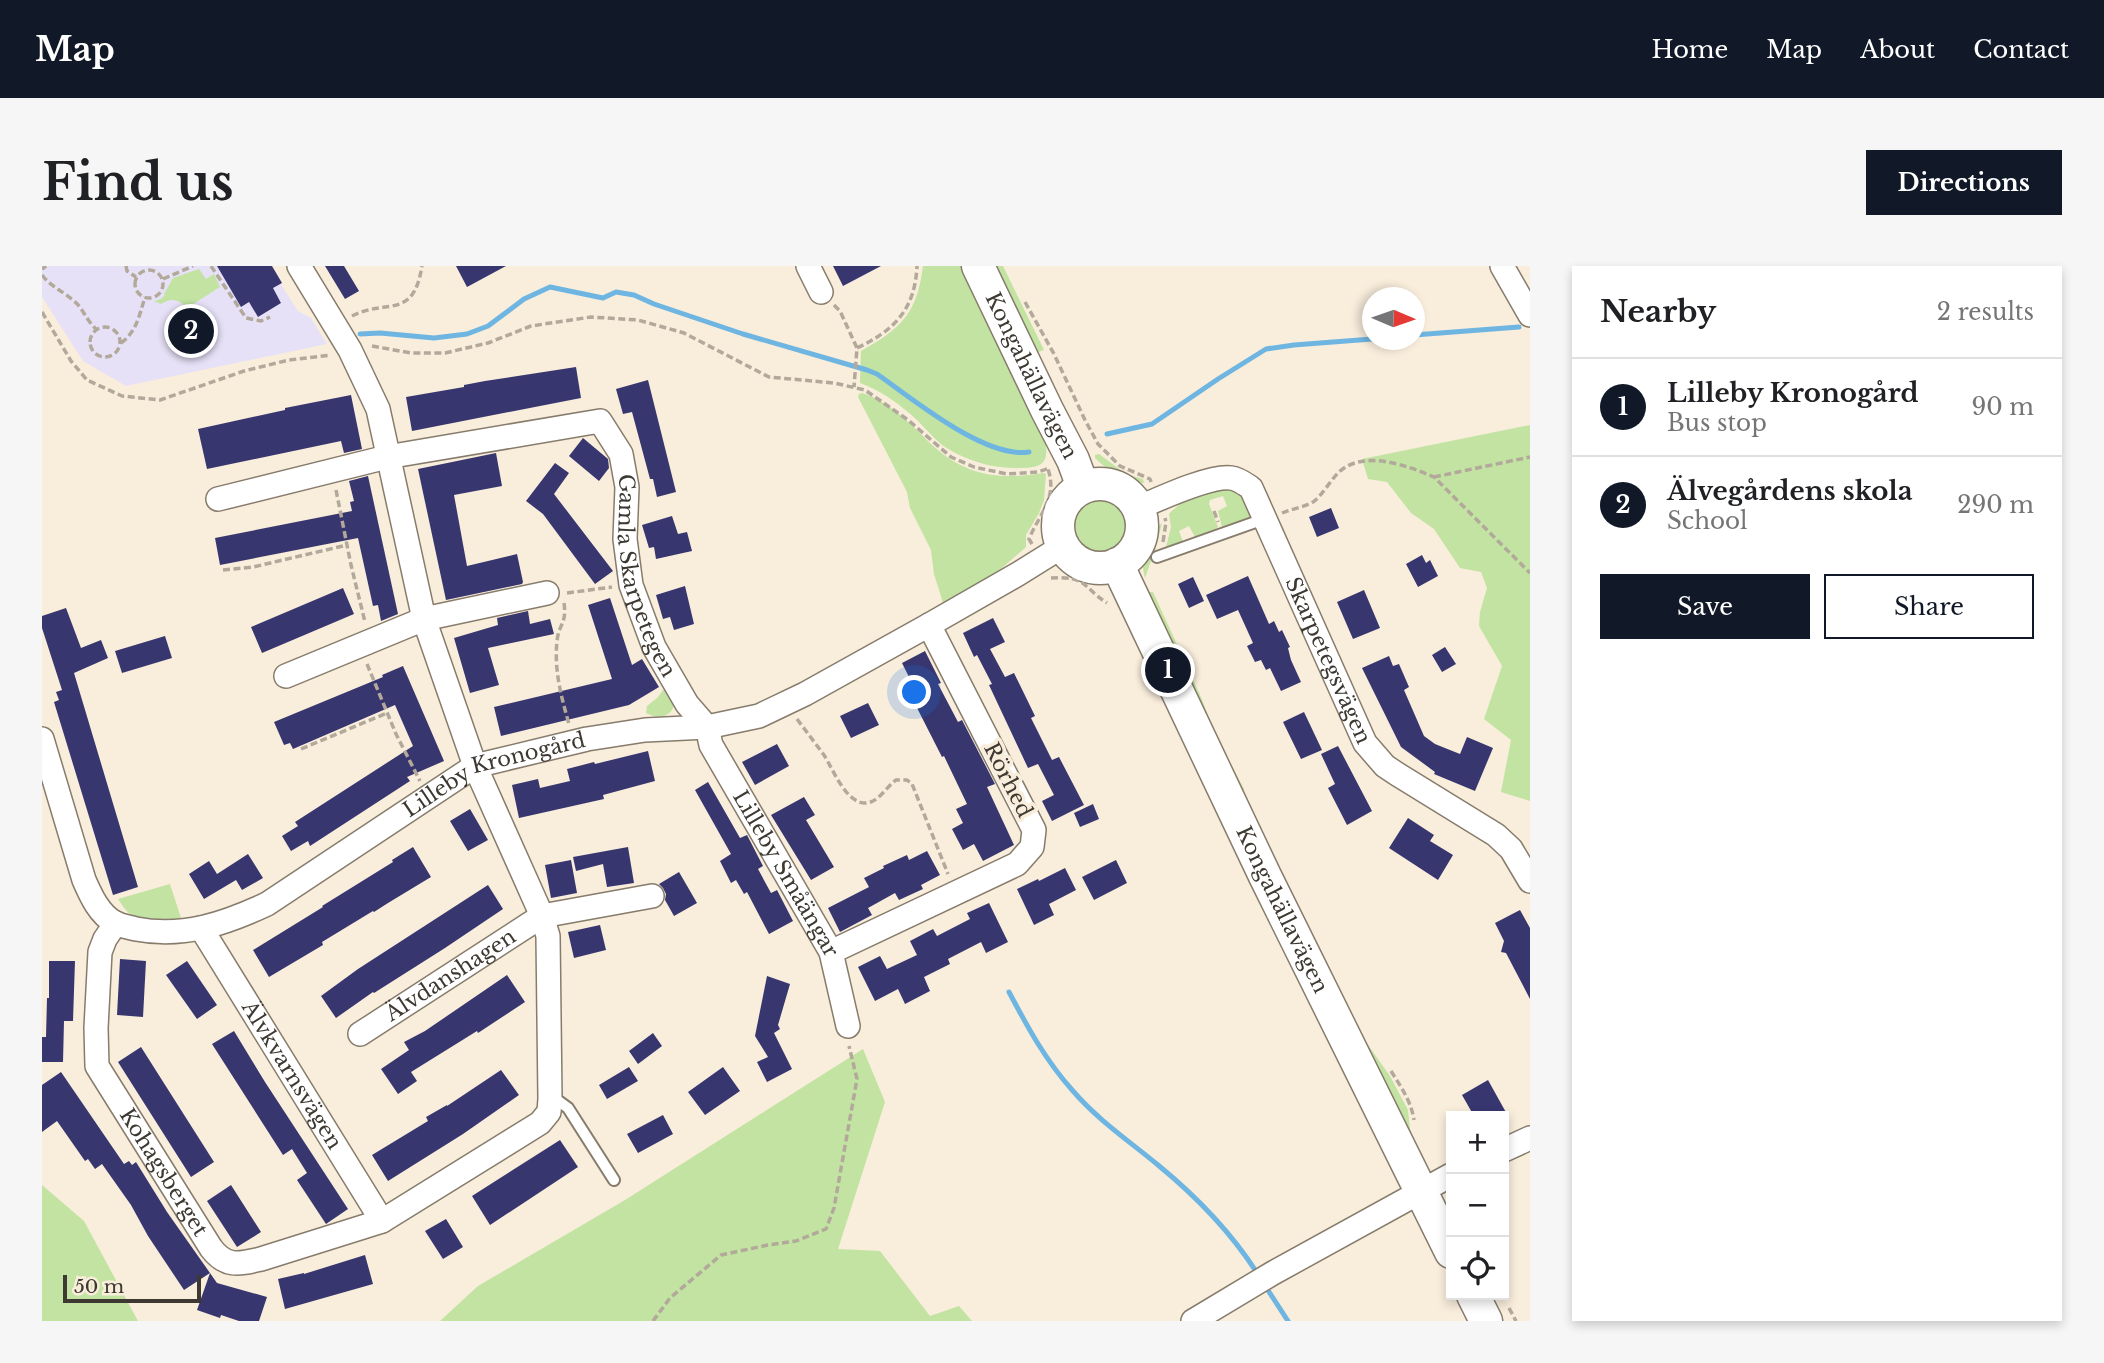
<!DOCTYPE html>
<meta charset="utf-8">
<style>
:root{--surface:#fff;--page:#f6f6f6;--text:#202124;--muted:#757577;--line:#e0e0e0;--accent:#111827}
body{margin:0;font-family:"Libre Baskerville",serif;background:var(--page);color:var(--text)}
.controls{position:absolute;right:21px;bottom:21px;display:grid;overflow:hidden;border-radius:0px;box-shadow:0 4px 10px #0003}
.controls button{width:63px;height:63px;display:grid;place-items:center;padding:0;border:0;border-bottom:2px solid var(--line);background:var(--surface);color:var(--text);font:35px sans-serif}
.compass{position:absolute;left:1320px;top:21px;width:63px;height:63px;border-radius:50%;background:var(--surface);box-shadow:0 4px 10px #0003;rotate:92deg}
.scale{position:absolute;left:21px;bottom:18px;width:138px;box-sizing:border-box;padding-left:7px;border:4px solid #3d3932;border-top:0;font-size:19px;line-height:24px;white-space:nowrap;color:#3d3932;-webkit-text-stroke:5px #f9eddc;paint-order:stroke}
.you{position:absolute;left:873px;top:427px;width:24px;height:24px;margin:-18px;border:5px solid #fff;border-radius:50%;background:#1a73e8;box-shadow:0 0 0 10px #1a73e833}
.badge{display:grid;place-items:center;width:46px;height:46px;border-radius:50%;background:var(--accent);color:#fff;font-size:23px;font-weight:700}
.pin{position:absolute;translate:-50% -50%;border:4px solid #fff;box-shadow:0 2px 7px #0006}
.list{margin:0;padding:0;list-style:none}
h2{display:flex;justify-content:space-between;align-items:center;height:91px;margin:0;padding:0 28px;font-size:30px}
h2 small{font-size:23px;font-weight:400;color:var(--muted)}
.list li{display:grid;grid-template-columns:46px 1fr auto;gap:21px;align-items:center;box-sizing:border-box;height:98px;padding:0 28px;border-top:2px solid var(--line)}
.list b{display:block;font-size:26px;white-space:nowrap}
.list p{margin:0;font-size:23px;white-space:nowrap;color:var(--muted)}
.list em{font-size:23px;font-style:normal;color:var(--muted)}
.actions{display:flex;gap:14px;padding:21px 28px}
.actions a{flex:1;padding:16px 0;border:2px solid var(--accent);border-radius:0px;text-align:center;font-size:24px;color:var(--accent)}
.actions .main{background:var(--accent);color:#fff}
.icon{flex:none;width:38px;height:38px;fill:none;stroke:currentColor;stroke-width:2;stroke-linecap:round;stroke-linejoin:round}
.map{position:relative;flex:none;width:1488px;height:1055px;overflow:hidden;border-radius:0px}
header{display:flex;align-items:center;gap:42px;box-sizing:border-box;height:98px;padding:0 35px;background:var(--accent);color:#fff}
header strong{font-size:33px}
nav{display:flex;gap:38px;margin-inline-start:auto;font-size:24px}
.intro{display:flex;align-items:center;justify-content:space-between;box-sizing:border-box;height:168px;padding:0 42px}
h1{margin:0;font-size:49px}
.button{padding:18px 32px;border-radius:0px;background:var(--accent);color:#fff;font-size:24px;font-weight:700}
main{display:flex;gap:42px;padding:0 42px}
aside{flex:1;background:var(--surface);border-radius:0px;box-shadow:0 4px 10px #0003}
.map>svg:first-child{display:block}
.education{fill:#e7e1f7}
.green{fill:#c2e3a2}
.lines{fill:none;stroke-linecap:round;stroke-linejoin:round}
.stream{stroke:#6eb6e1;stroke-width:5}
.building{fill:#38366f}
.lane-casing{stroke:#877c6c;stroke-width:14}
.street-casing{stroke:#877c6c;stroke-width:26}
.secondary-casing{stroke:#877c6c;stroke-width:35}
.path{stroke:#b2a99b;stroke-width:3.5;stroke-dasharray:7 3.5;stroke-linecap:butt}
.lane{stroke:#fff;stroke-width:10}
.street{stroke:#fff;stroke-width:23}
.secondary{stroke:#fff;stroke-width:32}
.labels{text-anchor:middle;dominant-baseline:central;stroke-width:7;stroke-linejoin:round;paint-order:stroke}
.street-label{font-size:21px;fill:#3d3932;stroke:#f9eddc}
</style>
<header>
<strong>Map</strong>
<nav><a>Home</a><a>Map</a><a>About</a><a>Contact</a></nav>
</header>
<div class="intro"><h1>Find us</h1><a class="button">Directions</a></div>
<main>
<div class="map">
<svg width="1488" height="1055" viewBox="0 0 1488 1055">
<rect width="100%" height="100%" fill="#f9eddc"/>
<!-- education -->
<path class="education" d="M0,0h227l29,45 13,7 16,26 -201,42 -43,-25 -41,-64z"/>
<!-- green -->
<path class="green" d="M881,0h45l76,167c4,23 6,35 -22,35 -28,1 -53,-6 -77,-21 -10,-7 -18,-17 -27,-26 -17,-16 -36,-30 -58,-38l1,-32c41,-23 56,-38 62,-85z
M950,0h11l41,84 -6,2 -7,-8z
M157,3l7,10 8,-5 6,13 -33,21c-8,-8 -15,-11 -26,-4l-7,-3 7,-2 4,-4 -1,-1 9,-16z
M820,127c24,7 45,27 62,44 37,38 70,44 120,36l2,1 -2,26 -5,13 -13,22v12l-39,34 -43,25 -10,-32 -3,-24 -21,-42 -3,-16 -49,-95 1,-3z
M1488,159v376l-29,-9 10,-52 -27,-21 18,-53 -23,-40 1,-14 7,-24 -6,-16 -21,-4 -26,-39 -23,-16 -24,-31 -19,-3 -6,-20z
M1057,188l27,20 17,5 1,4c-20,-2 -35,-11 -49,-25v-3z
M1182,220l20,9 7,19v3l-29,10 -4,-16 9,-5 -4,-10 -13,4 -1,4 9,23 -2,2 -21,8 -6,-11 -10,5 4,11 -17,5 5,-20 -2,-13c16,-17 34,-21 55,-28z
M1032 259a27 27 0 1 1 54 0a27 27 0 1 1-54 0Z
M1120,257l-5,21 -12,34c-6,-20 2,-42 17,-55z
M1107,326h4l48,105 14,37 29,55 3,24 -99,-216z
M622,423h3l8,13c-3,15 -15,18 -29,11l1,-7 10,-8z
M128,618l11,34c-15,3 -39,6 -52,-5 -4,-3 -8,-10 -11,-14z
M1302,745l46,65 18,34 3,28z
M821,783l22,53 -47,147 42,2 50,65 29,-10 13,15h-532l38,-35 147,-86z
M0,919l42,36 54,100h-96z"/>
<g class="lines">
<!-- stream -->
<path class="stream" d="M318,68l20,-1 54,5 33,-4 21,-8 36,-27 26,-12 53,11 13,-6 18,3 20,9 89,30 124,36 10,4c36,25 108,85 152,78
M1372,69l105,-8
M1065,168l45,-10 66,-45 48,-30 28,-4 78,-6
M967,726c19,36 37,69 64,99 25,29 56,50 85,74 39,32 74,68 101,111
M1222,1018l24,37"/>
</g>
<!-- building -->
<path class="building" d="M175,0h55l10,17 -9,5 8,15 -23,14 -9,-15 -8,5z
M283,0h19l15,25 -14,8z
M414,0h50l-39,21z
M791,0h48l-38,20z
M534,101l5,31 -169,33 -6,-34 58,-10v-2l21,-4z
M606,114l28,112 -19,5 -4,-18h-3l-18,-67 -9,2 -7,-25z
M309,129l11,54 -18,4 -3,-12 -134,28 -9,-40 87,-19v-2z
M541,172l25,21 1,9 -10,13 -30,-25z
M454,187l6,33 -48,9 13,71 50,-12 6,28 -1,2 -76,16 -28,-131z
M513,197l14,10 -15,21 59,77 -18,13 -52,-70 -17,-13z
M326,210l30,138 -17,7 -3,-16 -5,1 -15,-68 -138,27 -5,-27 137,-27 -2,-9 4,-1 -5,-20z
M1289,242l8,20 -22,9 -8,-20z
M630,250l6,18 9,-2 5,19 -36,8 -2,-12 -5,1 -7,-23z
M1380,289l4,8 4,-3 8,16 -20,11 -12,-23z
M1206,310l21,48 5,-3 5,11 3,-2 8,17 -2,1 3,12 10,22 -20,9 -11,-23 -4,2 -5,-10 -6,2 -8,-16 6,-3 -15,-33 -21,9 -11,-24z
M1151,311l11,24 -15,7 -11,-24z
M643,320l9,38 -20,6 -4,-13 -7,2 -7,-24z
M301,322l11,26 -92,39 -11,-26z
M1322,324l16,38 -27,11 -16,-37z
M568,332l22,67 10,-6 17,28 -30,18 -128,31 -7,-29 118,-28 -24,-74z
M24,342l15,40 20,-8 7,18 -34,15 64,214 -25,8 -59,-193 5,-2 -3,-8 6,-2 -20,-62v-12z
M486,345l2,13 20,-5 4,15 -66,14 11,37 -29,8 -16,-55 44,-13 -1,-7z
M951,352l12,24 -15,7 15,28 9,-4 21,43 -4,2 21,42 7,-3 25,48 -32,16 -10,-20 12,-6 -16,-31 -10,4 -39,-83 3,-1 -15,-29 -3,2 -11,-24z
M123,370l7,22 -50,15 -7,-22z
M1403,381l11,17 -14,8 -10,-17z
M883,385l16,32 -3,1 20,38 4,-2 33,64 -8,3 27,58 -31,16 -9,-17 -11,6 -11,-21 11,-6 -7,-14 11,-5 -23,-48 -2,1 -28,-55 6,-3 -18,-36z
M1347,390l4,10 6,-2 10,23 -5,3 20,46 11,8 25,10 7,-17 26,11 -18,43 -41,-17 1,-2 -34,-25 -39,-79z
M361,400l41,95 -37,16 3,4 -100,65 -2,-5 -17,10 -9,-15 16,-10 -3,-4 118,-76 -18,-41 -102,44 -3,-6 -6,2 -10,-23 109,-45 -1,-2z
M826,437l11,22 -28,13 -11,-22z
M1262,446l18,38 -21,9 -18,-37z
M735,478l12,22 -34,19 -13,-23z
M1296,480l34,65 -25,14 -19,-37 7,-4 -14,-30z
M606,485l7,30 -52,14 1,4 -85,19 -7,-33 26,-6 2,9 30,-7 -3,-12 27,-7 1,2z
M666,516l32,56 7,-3 16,31 -5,3 13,24 6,-3 16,31 -24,13 -22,-42 -3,2 -8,-14 -5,3 -11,-22 11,-7 -36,-64z
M762,531l11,18 -9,5 28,47 -23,13 -40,-65z
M1051,538l6,15 -19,8 -6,-14z
M428,543l18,31 -20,11 -18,-30z
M1366,552l26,17 -4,6 23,14 -15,25 -49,-32z
M371,581l18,30 -43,26 -14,9 -1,-1 -51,31 1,3 -54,32 -16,-27 70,-43 -1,-1 71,-44 -1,-2z
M586,581l6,36 -27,4 -4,-23 -27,7 -3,-14z
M885,585l13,24 -19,10 2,4 -24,11 -4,-7 -27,15 4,7 -32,17 -12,-24 41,-21 -5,-9 20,-10 -1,-2 24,-11 2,5z
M206,588l15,24 -21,12 -6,-10 -32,19 -15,-25 20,-13 8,13z
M529,594l6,33 -26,5 -6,-33z
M1074,594l11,23 -33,17 -12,-23z
M1023,602l11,22 -27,14 5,11 -20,10 -17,-36 21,-10 1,2z
M637,606l18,31 -23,13 -9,-16 1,-6 -3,-6 -4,-4z
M446,619l15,24 -58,39 -71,45 -1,-1 -37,26 -15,-22 37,-27z
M947,637l19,39 -22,11 -5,-11 -33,17 2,5 -26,13 6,14 -25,13 -7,-15 -23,12 -17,-34 22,-11 7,13 30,-14 -7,-14 23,-12 4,7 33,-17 -3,-6z
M1478,644l10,18v71l-24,-46 -5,-1 3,-11 -9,-18z
M558,659l6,25 -32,8 -6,-26z
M78,693l26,2 -3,56 -26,-2z
M7,695h26l-2,60h-9l-1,41h-21v-25h4l1,-39h2z
M145,695l30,44 -20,14 -31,-44z
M465,709l18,27 -47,31 -1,-2 -66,41 6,9 -19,13 -17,-25 28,-19 -5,-8 21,-11z
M725,710l23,8 -12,41 2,4 -6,4 18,36 -25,13 -10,-20 11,-5 -13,-21z
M192,765l31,51 83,127 -22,15 -29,-44 10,-7 -15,-24 -9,6 -71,-111z
M611,767l9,13 -24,18 -9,-13z
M99,781l73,115 -23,15 -73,-115z
M587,801l9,14 -31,18 -8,-14z
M681,801l17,24 -35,24 -17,-23z
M459,804l18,25 -56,39 -75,47 -16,-26 56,-34 -2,-4 21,-12v1z
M19,806l63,92 5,-3 3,4 4,-3 31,50 43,61 -26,17 -36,-54 -17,-31 -29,-41 -7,5 -7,-10 -3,2 -28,-40 -15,11v-47z
M1446,814l20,36h-34l-12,-21z
M621,849l10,19 -35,19 -11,-19z
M518,874l18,27 -88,58 -18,-29z
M189,919l30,47 -24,15 -30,-46z
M404,953l17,28 -20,12 -18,-28z
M323,989l8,29 -88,25 -7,-30 26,-6v1z
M168,1007l7,10 50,14 -8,24h-20l-18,-6 -1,3 -23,-8z"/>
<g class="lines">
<!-- lane casing -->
<g class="lane-casing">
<path id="lane" d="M1115,291l107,-38
M508,833l7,1 11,8 46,72"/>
</g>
<!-- street casing -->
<g class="street-casing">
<g id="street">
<path d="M766,0l13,26"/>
<path d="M1460,0l28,49"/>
<path id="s1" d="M176,233l169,-42 213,-36 21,33 6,33 -2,52 6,46 23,62 33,57 20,23 4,18 120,207 17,74"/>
<path id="s2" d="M1096,242c21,-9 72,-33 93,-30 8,1 14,6 20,10l114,255 20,23 12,8 99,61 15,14 19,32"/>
<path d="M244,410l138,-57 123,-26"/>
<path id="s3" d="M0,473l42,141c7,16 15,34 31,43 6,3 14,4 21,6 47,9 88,-5 131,-25l208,-138 112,-27 58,-9 62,-3 52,-11 46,-22 124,-69 89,-51 45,-28"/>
<path id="s4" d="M74,657l-11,16 -5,13 -4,76 1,38 114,182c15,20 28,16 50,11l121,-38 158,-98 9,-11 1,-13 -2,-163 -6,-20 -67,-150 -51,-147 -46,-210 -28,-59 -51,-84"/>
<path id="s5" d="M159,662l181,293"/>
<path d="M789,686l186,-88 15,-17 2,-17 -105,-205"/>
<path id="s6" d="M318,768l182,-118 110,-20"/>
<path d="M1462,884l26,-12"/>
<path d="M1151,1055l80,-48 178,-98"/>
</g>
</g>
<!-- secondary casing -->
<g class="secondary-casing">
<g id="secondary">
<path id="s7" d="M936,0l69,144 26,50 10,27"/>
<circle cx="1058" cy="260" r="42"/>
<path id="s8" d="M1075,298l148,312 186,376"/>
<path d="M1431,1029l13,26"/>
</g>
</g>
<!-- path -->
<path class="path" d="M84,0l1,5 9,6
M169,0l35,52 15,3 9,-4
M0,3l4,-3
M93 18a14 14 0 1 1 28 0a14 14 0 1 1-28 0Z
M0,9c9,12 21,16 32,26 9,7 12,19 22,28
M121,13l30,-13
M983,36l29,52 31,66 13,24 22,22 30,13 1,3
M792,39l6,6 17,37 -3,39
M0,46l29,49 16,19 35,16 38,4 84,-29 45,-11 42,-5
M310,50c35,-18 61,5 70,-50
M48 76a15 15 0 1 1 30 0a15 15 0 1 1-30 0Z
M79,77c16,-12 18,-27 24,-46
M330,80l39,7h34l43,-10 43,-17 60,-9 47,3 46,13 85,44 65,6 31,7 43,30 43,37 23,10 33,7 31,-2 12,-4
M815,82c38,-18 58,-39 60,-82
M1392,211l96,-20
M294,224l15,75 14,57
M1172,245l4,11
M1240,247c10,-4 22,-6 31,-11 8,-5 17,-21 25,-29 24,-24 68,-8 96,4l96,96
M1121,276l3,-20 -1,-4
M990,278l-3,-5c10,-25 29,-40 19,-70
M181,304l30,-3 94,-22
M1009,312c37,-2 30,8 56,25
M525,327l45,-6
M522,337c3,21 -5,20 -7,38 -3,29 4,55 12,83
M325,398l29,70 24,47
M755,453c9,12 18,24 27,36 9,14 22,49 42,48 13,-1 20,-16 30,-23h11l5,4 36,90
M259,483l86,-36
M1349,805c10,16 20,30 23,49
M1467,1042l7,13
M611,1055l17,-23 51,-43 47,-10 28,-4 30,-12 8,-21 23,-129 -8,-33"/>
<!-- lane -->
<use href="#lane" class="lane"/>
<!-- street -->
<use href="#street" class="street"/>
<!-- secondary -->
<use href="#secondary" class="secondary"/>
</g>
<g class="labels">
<!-- street labels -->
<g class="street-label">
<text stroke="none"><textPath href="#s7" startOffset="122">Kongahällavägen</textPath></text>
<text stroke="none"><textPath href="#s1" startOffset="555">Gamla Skarpetegen</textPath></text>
<text stroke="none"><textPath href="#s2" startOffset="310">Skarpetegsvägen</textPath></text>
<text stroke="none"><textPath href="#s3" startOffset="623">Lilleby Kronogård</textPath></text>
<text transform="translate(966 514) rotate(63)">Rörhed</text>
<text stroke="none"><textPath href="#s1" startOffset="891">Lilleby Småängar</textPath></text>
<text stroke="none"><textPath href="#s8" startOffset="383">Kongahällavägen</textPath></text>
<text stroke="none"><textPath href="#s6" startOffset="108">Älvdanshagen</textPath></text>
<text stroke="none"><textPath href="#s5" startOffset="173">Älvkvarnsvägen</textPath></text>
<text stroke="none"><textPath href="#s4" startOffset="273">Kohagsberget</textPath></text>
</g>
</g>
</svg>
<div class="controls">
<button>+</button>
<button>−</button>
<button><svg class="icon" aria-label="locate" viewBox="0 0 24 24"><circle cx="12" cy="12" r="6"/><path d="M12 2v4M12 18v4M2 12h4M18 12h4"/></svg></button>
</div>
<svg class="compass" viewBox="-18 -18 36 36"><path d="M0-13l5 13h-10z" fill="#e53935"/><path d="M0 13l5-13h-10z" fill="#757577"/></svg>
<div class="scale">50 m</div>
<div class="you"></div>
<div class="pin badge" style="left:1126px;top:404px">1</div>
<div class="pin badge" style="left:149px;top:65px">2</div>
</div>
<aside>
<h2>Nearby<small>2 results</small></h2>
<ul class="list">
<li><span class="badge">1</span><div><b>Lilleby Kronogård</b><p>Bus stop</p></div><em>90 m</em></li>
<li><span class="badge">2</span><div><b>Älvegårdens skola</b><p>School</p></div><em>290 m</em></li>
</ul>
<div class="actions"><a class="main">Save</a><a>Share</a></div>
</aside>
</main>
